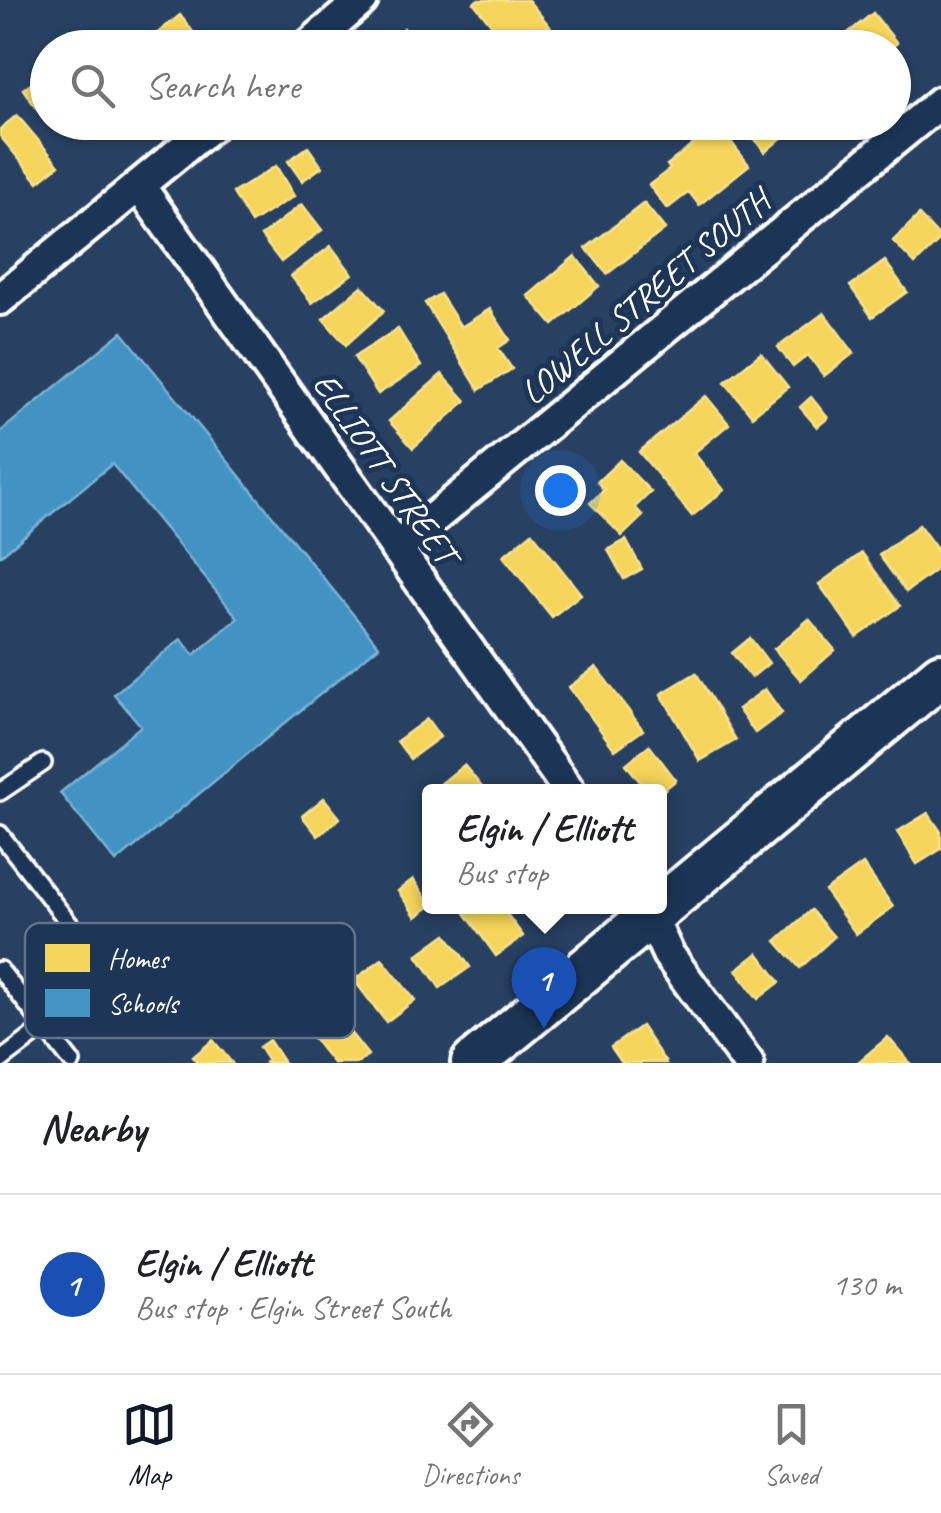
<!DOCTYPE html>
<meta charset="utf-8">
<style>
:root{--surface:#fff;--page:#f6f6f6;--text:#202124;--muted:#757577;--line:#e0e0e0;--accent:#111827}
body{margin:0;font-family:Caveat,sans-serif;background:var(--page);color:var(--text)}
.you{position:absolute;left:560px;top:490px;width:35px;height:35px;margin:-25px;border:8px solid #fff;border-radius:50%;background:#1a73e8;box-shadow:0 0 0 15px #1a73e833}
.badge{display:grid;place-items:center;width:65px;height:65px;border-radius:50%;background:var(--accent);color:#fff;font-size:32px;font-weight:700}
.pin{position:absolute;translate:-50% -82px;filter:drop-shadow(0 2px 5px #0008)}
.pin::after{content:'';position:absolute;top:52px;width:35px;height:30px;background:inherit;clip-path:polygon(0 0,100% 0,50% 100%)}
.popup{position:absolute;left:422px;top:784px;width:245px;height:130px;box-sizing:border-box;display:grid;place-content:center;border-radius:10px;background:var(--surface);filter:drop-shadow(0 2px 8px #0005);font-size:32px;white-space:nowrap;color:var(--muted)}
.popup b{font-size:38px;color:var(--text)}
.popup::after{content:'';position:absolute;left:50%;top:100%;margin-left:-20px;border:20px solid transparent;border-top-color:var(--surface)}
.list{margin:0;padding:0;list-style:none}
h2{display:flex;justify-content:space-between;align-items:center;height:130px;margin:0;padding:0 40px;font-size:42px}
h2 small{font-size:32px;font-weight:400;color:var(--muted)}
.list li{display:grid;grid-template-columns:65px 1fr auto;gap:30px;align-items:center;box-sizing:border-box;height:180px;padding:0 40px;border-top:2px solid var(--line)}
.list b{display:block;font-size:38px;white-space:nowrap}
.list p{margin:0;font-size:32px;white-space:nowrap;color:var(--muted)}
.list em{font-size:32px;font-style:normal;color:var(--muted)}
.icon{flex:none;width:55px;height:55px;fill:none;stroke:currentColor;stroke-width:2;stroke-linecap:round;stroke-linejoin:round}
.map{position:relative;flex:none;width:941px;height:1063px;overflow:hidden}
.search{position:absolute;background:var(--surface);box-shadow:0 2px 8px #0004;left:30px;right:30px;top:30px;height:110px;display:flex;align-items:center;gap:25px;box-sizing:border-box;padding:0 35px;border-radius:55px;color:var(--muted);font-size:38px}
.sheet{height:310px;background:var(--surface)}
nav{display:flex;justify-content:space-around;align-items:center;box-sizing:border-box;height:140px;border-top:2px solid var(--line);background:var(--surface);font-size:28px;color:var(--muted)}
nav a{display:grid;justify-items:center;gap:5px}
nav .on{color:var(--accent)}
.map>svg:first-child{display:block}
.homes{fill:#f6d55c;stroke:#f9e28d;stroke-width:2.5}
.schools{fill:#4393c3;stroke:#7bb3d5;stroke-width:2.5}
.lines{fill:none;stroke-linecap:round;stroke-linejoin:round}
.lane-casing{stroke:#fff;stroke-width:22}
.street-casing{stroke:#fff;stroke-width:38}
.secondary-casing{stroke:#fff;stroke-width:50}
.lane{stroke:#1d3557;stroke-width:15}
.street{stroke:#1d3557;stroke-width:30}
.secondary{stroke:#1d3557;stroke-width:42}
.labels{text-anchor:middle;dominant-baseline:central;stroke-width:10;stroke-linejoin:round;paint-order:stroke}
.street-label{font-size:35px;fill:#fff;stroke:#1d3557}
.key{fill:#1d3557;stroke:#617289;stroke-width:2.5}
.key-label{font-size:28px;fill:#fff}
</style>
<div class="map">
<svg width="941" height="1063" viewBox="0 0 941 1063">
<rect width="100%" height="100%" fill="#284062"/>
<filter id="ink" filterUnits="userSpaceOnUse"><feTurbulence type="fractalNoise" baseFrequency=".01" numOctaves="2"/><feDisplacementMap in="SourceGraphic" scale="20" xChannelSelector="R" yChannelSelector="G"/><feConvolveMatrix kernelMatrix="1 2 1 2 8 2 1 2 1" color-interpolation-filters="sRGB"/></filter>
<g filter="url(#ink)">
<!-- homes -->
<path class="homes" d="M477,0h51l24,29 -22,19h-20l-36,-45z
M873,13l24,30 -6,5h-48l-5,-7z
M180,15l24,31 -65,2z
M404,28l16,20h-40z
M39,78l9,13v16l-9,5 -16,-23z
M17,115l42,50 -21,17 -38,-46v-7z
M741,122h56l1,2 -33,28z
M718,125l31,40 -50,40 -10,-13 -22,17 -18,-24 21,-16 -3,-4z
M308,147l14,20 -20,14 -14,-20z
M276,166l18,30 -43,27 -18,-30z
M644,203l21,26 -58,45 -21,-26z
M302,204l20,26 -41,32 -20,-26z
M919,215l22,24 -26,25 -22,-23z
M331,246l21,28 -40,29 -21,-27z
M575,256l24,30 -46,39 -25,-29z
M885,261l22,31 -35,25 -22,-31z
M362,286l22,25 -38,34 -23,-26z
M440,294l21,33 29,-18 20,31 -12,8 14,21 -33,21 -54,-87z
M824,313l30,40 -30,23 -16,-21 -15,12 -15,-20z
M398,329l23,37 -43,28 -24,-37z
M761,353l27,34 -36,29 -27,-34z
M442,374l24,27 -53,47 -24,-27z
M706,396l23,28 -35,29 30,37 -32,26 -53,-64z
M811,397l17,21 -11,9 -17,-20z
M620,460l31,32 -16,15 8,9 -21,20 -32,-33 14,-13 -7,-8z
M919,525l22,30v11l-35,26 -27,-37z
M532,532l49,62 -29,23 -49,-61z
M626,540l16,29 -18,10 -16,-29z
M862,553l38,53 -43,31 -38,-53z
M809,619l26,31 -34,30 -27,-31z
M750,638l19,25 -18,15 -19,-25z
M596,667l47,63 -28,20 -46,-63z
M696,673l40,67 -36,21 -39,-67z
M765,689l17,24 -27,20 -17,-24z
M427,719l13,18 -30,22 -13,-18z
M649,745l27,35 -17,14 -11,-2 -22,-28z
M464,765l22,27h-42l-5,-7z
M324,798l16,20 -22,18 -16,-20z
M928,813l13,19v17l-24,15 -20,-32z
M863,864l30,43 -37,27 -31,-43z
M413,879l18,27 -15,11 -18,-26z
M474,906h10l5,7 12,-7 22,30 -27,20 -31,-43z
M811,910l23,27 -34,31 -24,-27z
M446,934l24,33 -30,21 -23,-33z
M758,953l22,29 -22,17 -22,-29z
M382,959l33,41 -29,22 -32,-42z
M323,998l45,57 -10,8h-25l-36,-45z
M272,999l14,15 -11,10 -13,-15z
M641,1026l25,37h-44l-11,-16z
M888,1037l22,26h-53z
M213,1040l19,23h-34l-5,-6z
M269,1040l15,23h-20l4,-2 -9,-14z"/>
<!-- schools -->
<path class="schools" d="M122,332l257,314 -263,216 -56,-69 81,-67 -27,-32 67,-55 13,16 44,-37 -126,-154 -112,92v-124z"/>
<g class="lines">
<!-- lane casing -->
<g class="lane-casing">
<path id="lane" d="M0,792l43,-29
M0,834l133,172
M0,970l72,92
M0,1061l45,-34"/>
</g>
<!-- street casing -->
<g class="street-casing">
<path id="street" d="M306,48l56,-48
M140,187l430,605
M0,299l216,-177
M396,549l545,-447
M646,906l22,48 80,109"/>
</g>
<!-- secondary casing -->
<g class="secondary-casing">
<path id="secondary" d="M473,1063l468,-388"/>
</g>
<!-- lane -->
<use href="#lane" class="lane"/>
<!-- street -->
<use href="#street" class="street"/>
<!-- secondary -->
<use href="#secondary" class="secondary"/>
</g>
</g>
<g class="labels">
<!-- street labels -->
<g class="street-label">
<text transform="translate(645 297) rotate(-40)">LOWELL STREET SOUTH</text>
<text transform="translate(385 468) rotate(55)">ELLIOTT STREET</text>
</g>
</g>
<!-- legend -->
<rect x="25" y="923" width="330" height="115" rx="15" class="key"/>
<rect x="45" y="944" width="45" height="28" fill="#f6d55c"/>
<rect x="45" y="989" width="45" height="28" fill="#4393c3"/>
<g class="key-label">
<text x="108" y="968">Homes</text>
<text x="108" y="1013">Schools</text>
</g>
</svg>
<div class="you"></div>
<div class="pin badge" style="left:544px;top:1029px;background:#1a4fb4">1</div>
<div class="popup"><b>Elgin / Elliott</b>Bus stop</div>
<div class="search"><svg class="icon" aria-label="search" viewBox="0 0 24 24"><circle cx="10" cy="10" r="6"/><path d="M15 15l6 6"/></svg>Search here</div>
</div>
<section class="sheet">
<h2>Nearby<small></small></h2>
<ul class="list">
<li><span class="badge" style="background:#1a4fb4">1</span><div><b>Elgin / Elliott</b><p>Bus stop · Elgin Street South</p></div><em>130 m</em></li>
</ul>
</section>
<nav>
<a class="on"><svg class="icon" aria-label="map" viewBox="0 0 24 24"><path d="M3 6l6-2 6 2 6-2v14l-6 2-6-2-6 2zM9 4v14M15 6v14"/></svg>Map</a>
<a><svg class="icon" aria-label="directions" viewBox="0 0 24 24"><path d="M12 3l9 9-9 9-9-9zM9 14v-3h6M13 9l2 2-2 2"/></svg>Directions</a>
<a><svg class="icon" aria-label="saved" viewBox="0 0 24 24"><path d="M7 4h10v16l-5-4-5 4z"/></svg>Saved</a>
</nav>
